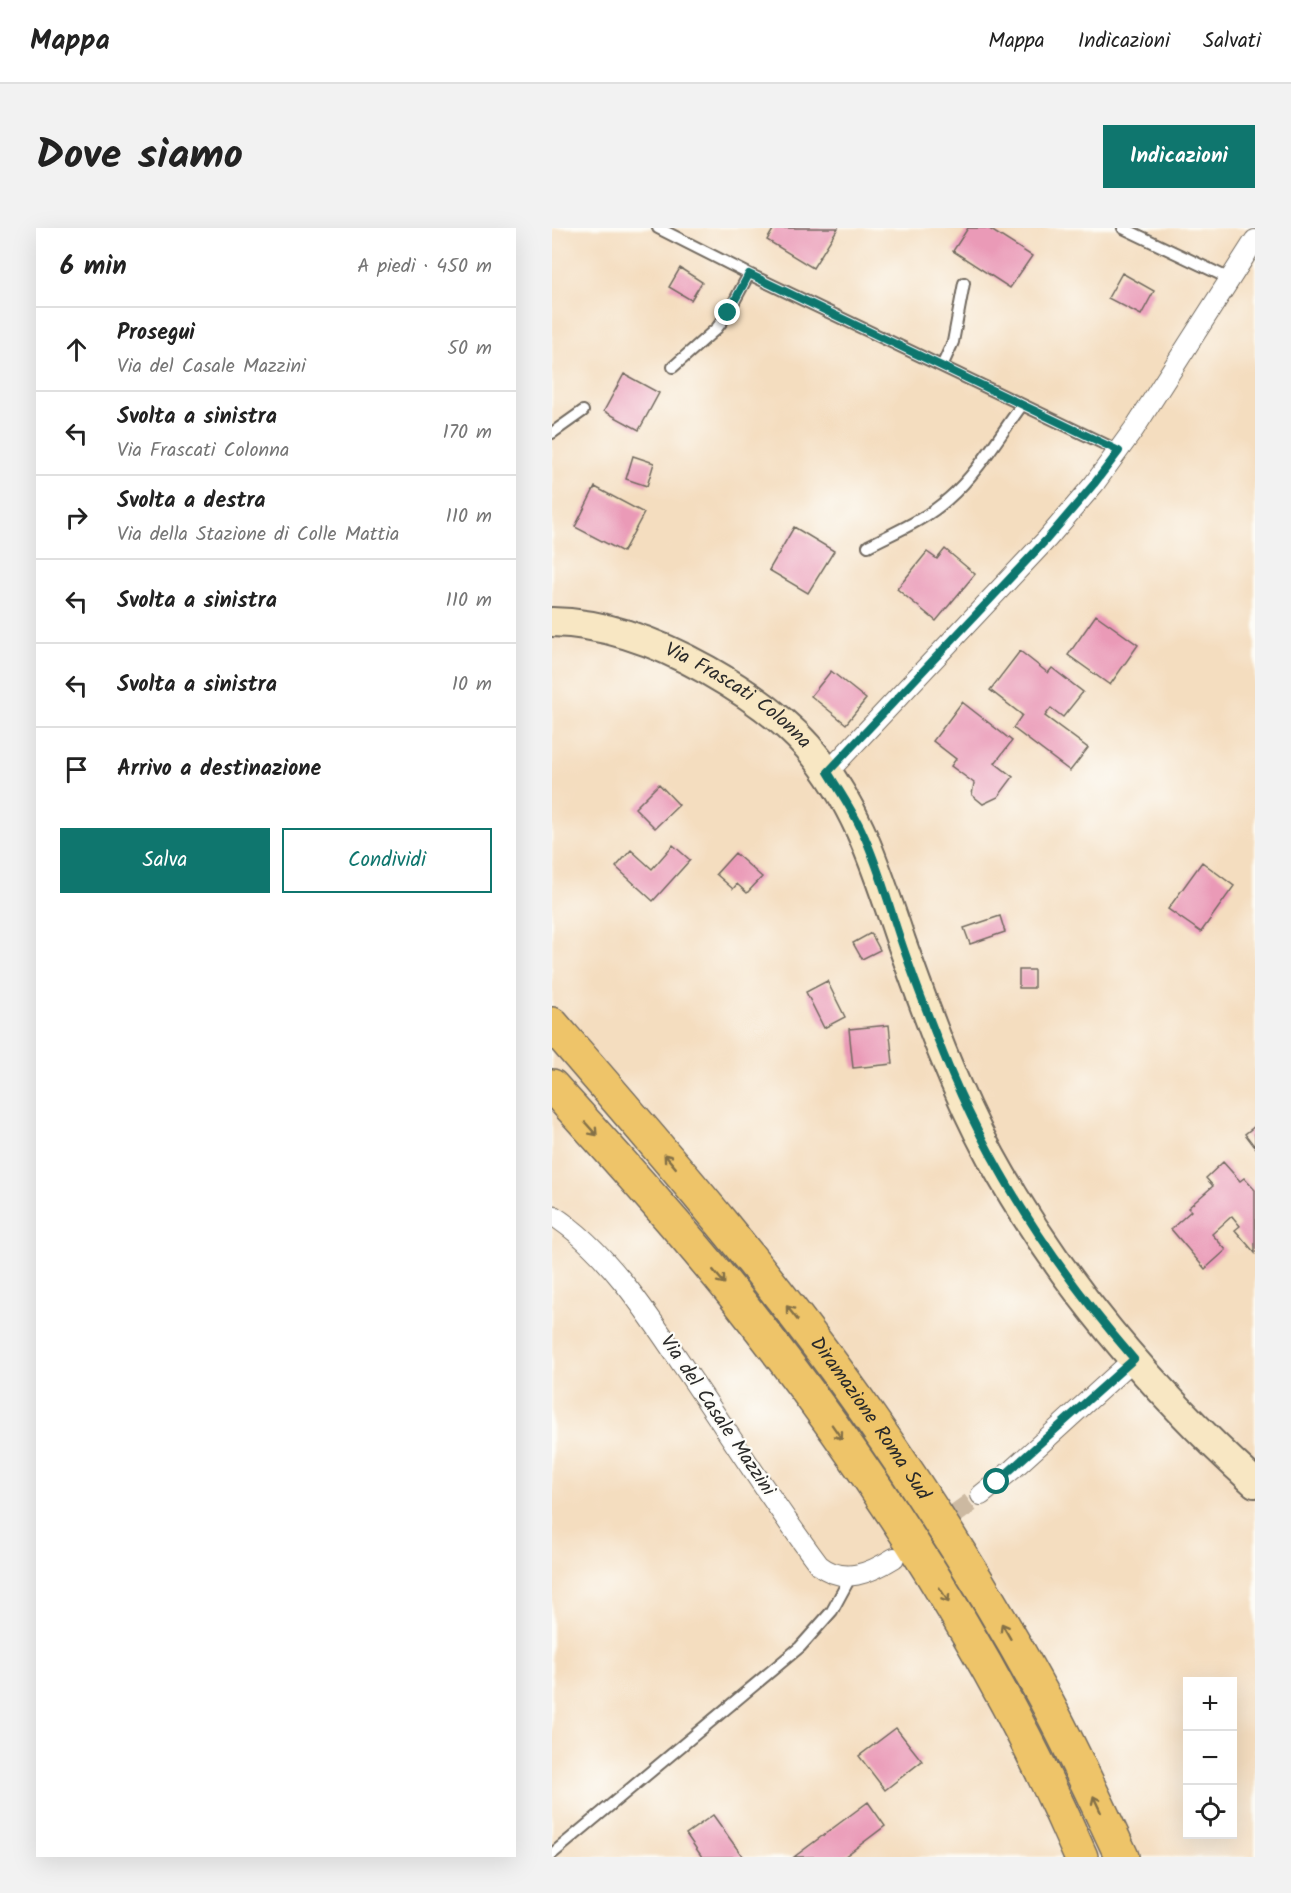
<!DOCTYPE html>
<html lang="it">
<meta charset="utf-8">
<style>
:root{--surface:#fff;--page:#f2f2f2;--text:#222;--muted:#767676;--line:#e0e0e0;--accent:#0f766e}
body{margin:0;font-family:Kalam,sans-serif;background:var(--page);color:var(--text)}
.controls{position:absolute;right:18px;bottom:18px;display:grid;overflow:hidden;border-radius:0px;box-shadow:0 6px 24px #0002}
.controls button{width:54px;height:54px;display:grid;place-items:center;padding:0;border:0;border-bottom:2px solid var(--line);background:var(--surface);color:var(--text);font:30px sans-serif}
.stop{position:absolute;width:18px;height:18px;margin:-14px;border:4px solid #0f766e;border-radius:50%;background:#fff}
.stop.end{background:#0f766e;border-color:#fff;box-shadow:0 2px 6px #0008}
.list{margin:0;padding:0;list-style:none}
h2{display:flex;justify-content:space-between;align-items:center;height:78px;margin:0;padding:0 24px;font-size:26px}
h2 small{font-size:20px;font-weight:400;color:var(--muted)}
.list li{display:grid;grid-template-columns:39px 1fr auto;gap:18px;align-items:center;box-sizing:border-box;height:84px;padding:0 24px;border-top:2px solid var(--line)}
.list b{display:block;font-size:22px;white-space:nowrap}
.list p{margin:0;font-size:20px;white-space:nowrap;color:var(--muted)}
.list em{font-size:20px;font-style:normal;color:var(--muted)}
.actions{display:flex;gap:12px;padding:18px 24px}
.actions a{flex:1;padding:14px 0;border:2px solid var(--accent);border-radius:0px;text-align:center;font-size:21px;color:var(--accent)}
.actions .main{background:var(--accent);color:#fff}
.icon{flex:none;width:33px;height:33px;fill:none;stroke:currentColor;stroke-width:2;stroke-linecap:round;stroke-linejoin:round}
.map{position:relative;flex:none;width:703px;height:1629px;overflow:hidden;border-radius:0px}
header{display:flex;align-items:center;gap:36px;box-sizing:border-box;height:84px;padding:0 30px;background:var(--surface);border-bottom:2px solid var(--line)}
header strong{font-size:28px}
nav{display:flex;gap:33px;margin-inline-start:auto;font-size:21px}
.intro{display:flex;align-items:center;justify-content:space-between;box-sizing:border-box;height:144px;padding:0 36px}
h1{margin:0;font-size:42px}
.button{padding:15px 27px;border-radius:0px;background:var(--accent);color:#fff;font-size:21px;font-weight:700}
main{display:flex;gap:36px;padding:0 36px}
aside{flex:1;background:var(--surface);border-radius:0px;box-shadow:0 6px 24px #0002}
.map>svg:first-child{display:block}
.building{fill:#ea9ab7}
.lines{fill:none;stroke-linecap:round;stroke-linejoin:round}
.street-tunnel{stroke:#ccb9a1;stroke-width:20;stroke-dasharray:20 10;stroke-linecap:butt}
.lane-casing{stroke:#71695f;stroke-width:14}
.street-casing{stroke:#71695f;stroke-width:22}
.secondary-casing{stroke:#71695f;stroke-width:32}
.highway-casing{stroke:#71695f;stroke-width:36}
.lane{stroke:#fff;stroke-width:10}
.street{stroke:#fff;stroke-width:20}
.secondary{stroke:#f8e7c3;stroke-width:28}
.highway{stroke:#eec469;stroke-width:33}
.oneway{stroke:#837047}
.route{stroke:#0f766e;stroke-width:8}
.labels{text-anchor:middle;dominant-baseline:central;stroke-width:4.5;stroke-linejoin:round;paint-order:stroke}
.street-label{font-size:20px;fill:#2b2b2b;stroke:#fdfcf7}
</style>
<header>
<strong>Mappa</strong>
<nav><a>Mappa</a><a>Indicazioni</a><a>Salvati</a></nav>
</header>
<div class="intro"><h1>Dove siamo</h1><a class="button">Indicazioni</a></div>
<main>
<aside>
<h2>6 min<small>A piedi · 450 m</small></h2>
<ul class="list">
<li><svg class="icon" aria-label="ahead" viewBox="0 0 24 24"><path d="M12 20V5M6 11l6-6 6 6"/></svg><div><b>Prosegui</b><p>Via del Casale Mazzini</p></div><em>50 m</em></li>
<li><svg class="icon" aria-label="left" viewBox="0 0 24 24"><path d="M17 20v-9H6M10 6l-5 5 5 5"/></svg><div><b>Svolta a sinistra</b><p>Via Frascati Colonna</p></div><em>170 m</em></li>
<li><svg class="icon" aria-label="right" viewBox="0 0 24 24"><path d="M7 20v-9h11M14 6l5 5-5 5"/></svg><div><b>Svolta a destra</b><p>Via della Stazione di Colle Mattia</p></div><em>110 m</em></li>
<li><svg class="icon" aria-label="left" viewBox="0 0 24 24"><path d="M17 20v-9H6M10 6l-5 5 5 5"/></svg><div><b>Svolta a sinistra</b></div><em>110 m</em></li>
<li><svg class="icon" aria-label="left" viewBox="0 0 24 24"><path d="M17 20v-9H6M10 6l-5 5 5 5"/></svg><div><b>Svolta a sinistra</b></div><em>10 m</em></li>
<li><svg class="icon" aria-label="arrive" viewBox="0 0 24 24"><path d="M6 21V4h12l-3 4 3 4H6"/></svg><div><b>Arrivo a destinazione</b></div></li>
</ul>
<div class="actions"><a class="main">Salva</a><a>Condividi</a></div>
</aside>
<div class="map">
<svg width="703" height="1629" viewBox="0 0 703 1629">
<rect width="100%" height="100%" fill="#fdfcf7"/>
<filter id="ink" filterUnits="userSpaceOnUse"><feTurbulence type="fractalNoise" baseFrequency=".0167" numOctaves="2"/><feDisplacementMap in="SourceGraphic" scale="12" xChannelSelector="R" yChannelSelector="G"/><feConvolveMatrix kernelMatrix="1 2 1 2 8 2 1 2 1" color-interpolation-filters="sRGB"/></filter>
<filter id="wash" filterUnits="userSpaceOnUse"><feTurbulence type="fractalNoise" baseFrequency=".008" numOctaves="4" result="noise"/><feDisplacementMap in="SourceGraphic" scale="24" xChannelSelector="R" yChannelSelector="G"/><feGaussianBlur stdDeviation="1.35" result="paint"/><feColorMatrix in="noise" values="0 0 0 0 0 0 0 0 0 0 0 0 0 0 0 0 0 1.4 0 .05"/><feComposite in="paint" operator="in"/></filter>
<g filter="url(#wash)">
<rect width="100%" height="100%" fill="#f4ddbf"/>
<g id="blocks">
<!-- building -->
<path class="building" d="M222,0h64l-25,40 -46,-28z
M416,0h20l44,28 -22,32 -57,-37z
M128,40l22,14 -11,18 -22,-13z
M570,45l32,18 -13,24 -33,-17z
M72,146l35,19 -20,37 -35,-19z
M81,228l21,7 -7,23 -21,-7z
M43,259l49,26 -21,39 -48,-25z
M242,299l40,24 -26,42 -39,-23z
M393,321l30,25 -39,47 -39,-32 30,-37 10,7z
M544,387l42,30 -28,40 -42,-30z
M468,423l28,22 4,-5 31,24 -20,25 -12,-9 -6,8 43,32 -18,23 -57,-43 9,-13 -32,-25z
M279,443l35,28 -20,25 -35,-28z
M410,474l50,39 -17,22 18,14 -15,20 -15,7 -11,-9 2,-12 -23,-17 5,-7 -23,-18z
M107,556l20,21 -24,23 -20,-20z
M121,617l17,15 -37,41 -37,-34 15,-17 21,19z
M183,625l27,24 -15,16 -10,-9 -4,5 -17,-15z
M650,634l32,24 -33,46 -33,-23z
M448,688l5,16 -35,12 -6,-16z
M319,705l9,17 -18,9 -9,-16z
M467,742h15v18h-15z
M275,753l18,36 -21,11 -18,-36z
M337,797l4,39 -40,4 -4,-39z
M703,898v21l-10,-13z
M671,934l17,19 4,-3 11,12v63l-20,-23 5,-4 -8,-10 -20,18 14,16 -21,19 -34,-40 20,-18 -3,-3 25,-22 -7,-8z
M344,1500l26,33 -37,29 -26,-34z
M316,1574l17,24 -41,31h-50z
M161,1587l30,42h-41l-16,-23z"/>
</g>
</g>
<g filter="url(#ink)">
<use href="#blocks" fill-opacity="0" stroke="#71695f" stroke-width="1.5"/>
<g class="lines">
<!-- street-tunnel -->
<path class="street-tunnel" d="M354,1322l75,-55"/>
<!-- lane casing -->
<g class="lane-casing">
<path id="lane" d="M106,0l91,46 370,177
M571,0l107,51
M390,138l11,-24 11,-59
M121,139l44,-39 11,-15 21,-39
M0,205l31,-22
M316,318c27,-14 57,-26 80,-47 30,-26 51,-63 74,-94
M0,1626l248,-207 32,-36 19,-35"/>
</g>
<!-- street casing -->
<g class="street-casing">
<path id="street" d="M276,544l219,-233 47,-55 40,-55 121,-189
M0,987c52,32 97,100 131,151 45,66 88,135 136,199 25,20 51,8 75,-7
M429,1267l32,-26 121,-110"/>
</g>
<!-- secondary casing -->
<g class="secondary-casing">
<g id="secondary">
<path id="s1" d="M0,394c56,1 107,21 155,48 37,21 73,45 101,77 50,58 69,124 93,194 26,73 53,148 90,216 67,122 161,233 264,326"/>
</g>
</g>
<!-- highway casing -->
<g class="highway-casing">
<g id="highway">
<path id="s2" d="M0,796c110,127 221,254 317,392 63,90 122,184 175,281 28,52 53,106 78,160"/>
<path d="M0,858c63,70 127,140 186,214 135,171 257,356 343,557"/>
</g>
</g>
<!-- lane -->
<use href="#lane" class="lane"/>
<!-- street -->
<use href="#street" class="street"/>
<!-- secondary -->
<use href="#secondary" class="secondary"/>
<!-- highway -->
<use href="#highway" class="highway"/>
</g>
<!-- one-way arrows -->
<defs><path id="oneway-shaft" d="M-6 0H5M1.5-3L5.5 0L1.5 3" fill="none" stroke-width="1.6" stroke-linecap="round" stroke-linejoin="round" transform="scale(1.5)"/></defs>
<g class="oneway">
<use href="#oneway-shaft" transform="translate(39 901) rotate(48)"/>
<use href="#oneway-shaft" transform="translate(118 933) rotate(-130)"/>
<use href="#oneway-shaft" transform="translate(167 1049) rotate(50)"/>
<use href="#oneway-shaft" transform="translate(240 1085) rotate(-128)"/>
<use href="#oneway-shaft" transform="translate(285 1204) rotate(55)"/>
<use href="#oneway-shaft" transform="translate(392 1367) rotate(58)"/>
<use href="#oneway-shaft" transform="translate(454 1403) rotate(-120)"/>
<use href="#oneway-shaft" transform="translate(545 1576) rotate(-115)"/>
</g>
</g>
<g class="lines" filter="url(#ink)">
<!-- route -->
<path class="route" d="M176,85l21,-39 370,177 -25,33 -47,55 -219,233c12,20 25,39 34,59 16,34 26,71 38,107 13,39 28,77 43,115 45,113 111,214 191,306l-137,123"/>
</g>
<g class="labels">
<!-- street labels -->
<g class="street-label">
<text stroke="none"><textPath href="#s1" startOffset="204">Via Frascati Colonna</textPath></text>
<text transform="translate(165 1188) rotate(56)">Via del Casale Mazzini</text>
<text stroke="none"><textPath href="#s2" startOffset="507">Diramazione Roma Sud</textPath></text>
</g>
</g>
</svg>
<div class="controls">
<button>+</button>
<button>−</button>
<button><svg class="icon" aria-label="locate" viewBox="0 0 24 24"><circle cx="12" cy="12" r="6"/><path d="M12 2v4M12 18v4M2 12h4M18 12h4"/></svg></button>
</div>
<div class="stop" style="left:445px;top:1254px"></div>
<div class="stop end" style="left:176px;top:85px"></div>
</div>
</main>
